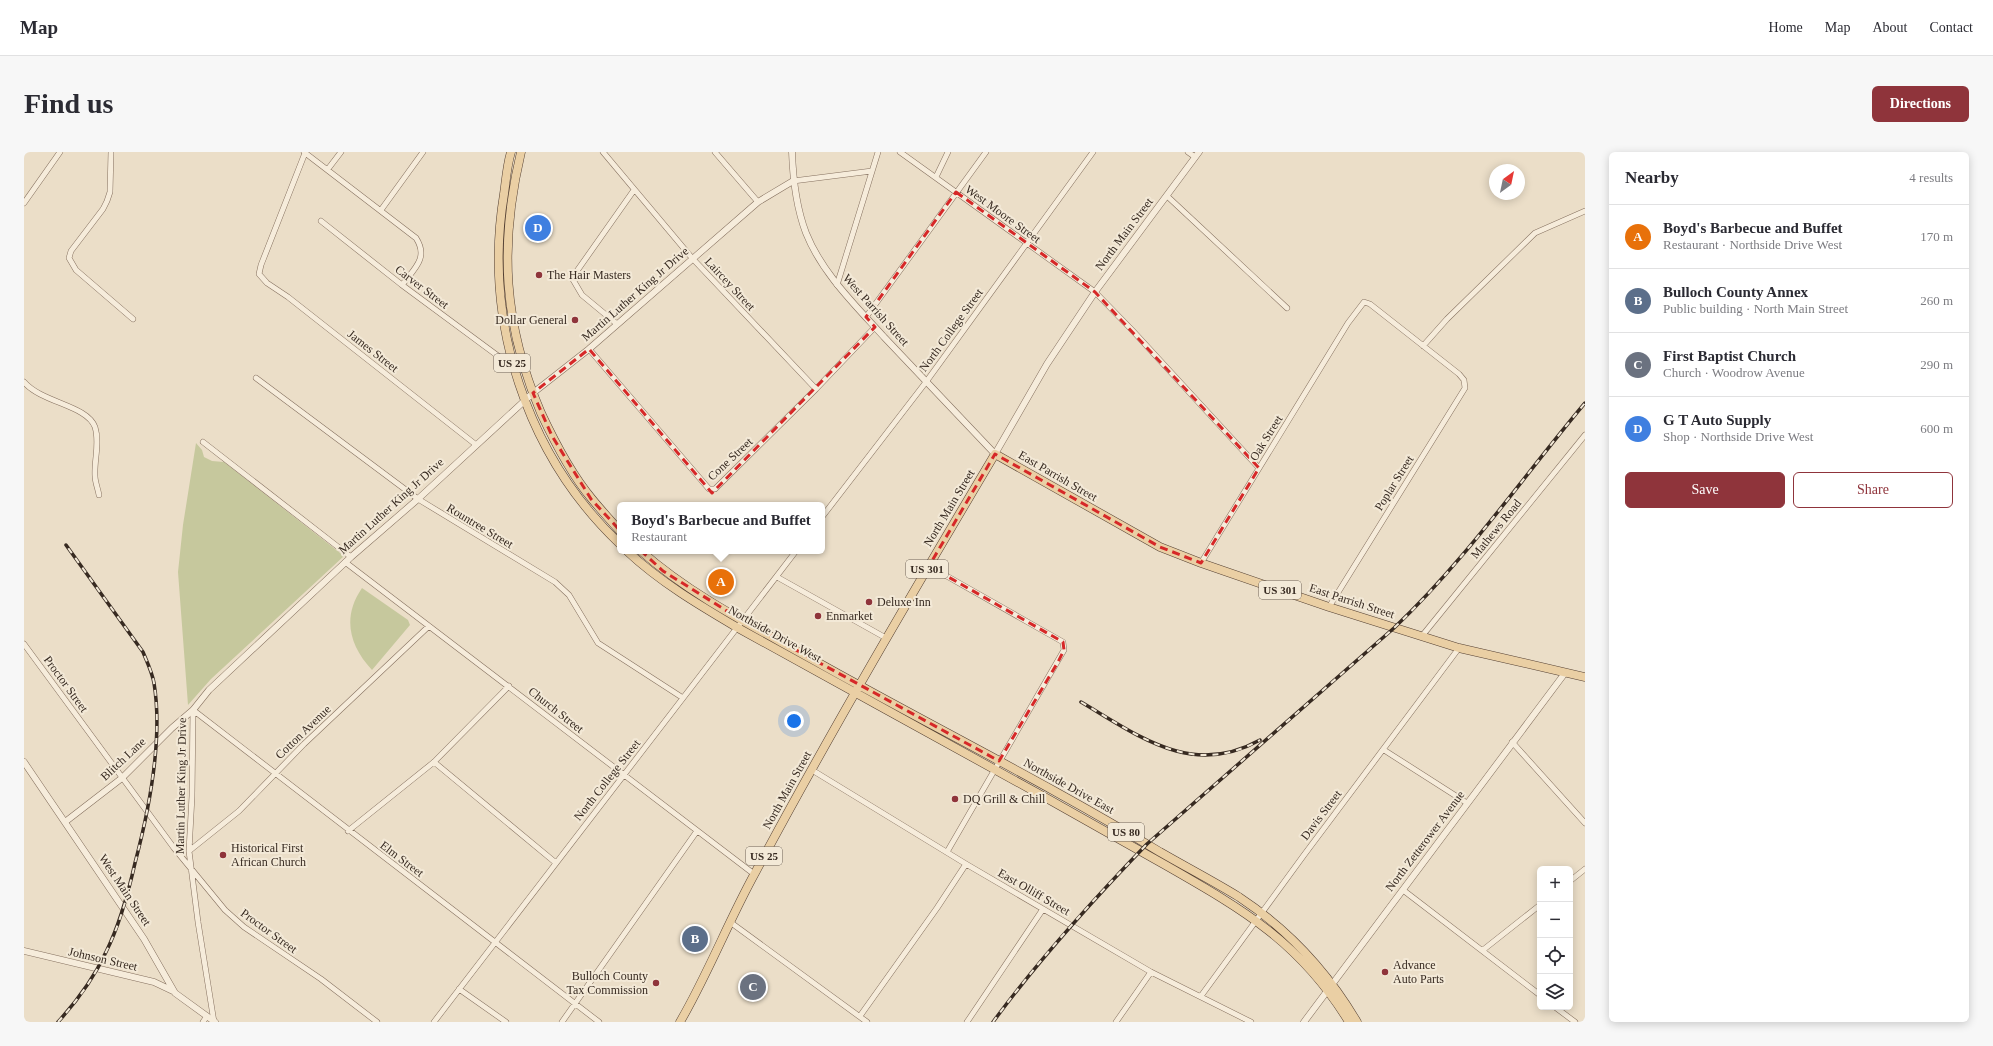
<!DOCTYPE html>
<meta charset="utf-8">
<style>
:root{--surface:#fff;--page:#f7f7f7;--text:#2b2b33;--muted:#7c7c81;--line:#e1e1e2;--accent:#8f343b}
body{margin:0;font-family:"Times New Roman",serif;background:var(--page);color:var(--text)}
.controls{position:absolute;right:12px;bottom:12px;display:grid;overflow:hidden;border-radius:6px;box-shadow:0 2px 10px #0003}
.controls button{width:36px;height:36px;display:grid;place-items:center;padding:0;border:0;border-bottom:1px solid var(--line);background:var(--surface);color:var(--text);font:20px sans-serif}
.compass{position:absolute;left:1465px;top:12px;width:36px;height:36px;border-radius:50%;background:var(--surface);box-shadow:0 2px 10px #0003;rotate:33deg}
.you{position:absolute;left:770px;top:569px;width:14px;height:14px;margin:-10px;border:3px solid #fff;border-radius:50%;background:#1a73e8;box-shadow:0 0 0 6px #1a73e833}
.badge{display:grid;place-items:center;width:26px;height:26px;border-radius:50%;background:var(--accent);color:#fff;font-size:13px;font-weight:700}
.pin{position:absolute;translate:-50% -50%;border:2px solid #fff;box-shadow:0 1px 4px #0006}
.popup{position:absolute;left:593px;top:350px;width:208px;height:52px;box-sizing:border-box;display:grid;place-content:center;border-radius:6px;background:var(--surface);filter:drop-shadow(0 1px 3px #0005);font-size:13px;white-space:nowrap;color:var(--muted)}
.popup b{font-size:15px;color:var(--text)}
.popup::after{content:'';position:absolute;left:50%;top:100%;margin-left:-8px;border:8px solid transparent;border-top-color:var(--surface)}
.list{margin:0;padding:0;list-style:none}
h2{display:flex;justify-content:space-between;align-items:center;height:52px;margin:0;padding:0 16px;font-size:17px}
h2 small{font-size:13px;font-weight:400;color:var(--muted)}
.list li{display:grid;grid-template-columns:26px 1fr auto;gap:12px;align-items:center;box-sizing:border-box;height:64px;padding:0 16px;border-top:1px solid var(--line)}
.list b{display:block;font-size:15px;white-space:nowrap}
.list p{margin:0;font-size:13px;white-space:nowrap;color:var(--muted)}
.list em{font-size:13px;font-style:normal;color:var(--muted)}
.actions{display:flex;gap:8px;padding:12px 16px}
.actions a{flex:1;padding:9px 0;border:1px solid var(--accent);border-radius:6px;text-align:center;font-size:14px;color:var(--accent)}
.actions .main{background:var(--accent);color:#fff}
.icon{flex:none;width:22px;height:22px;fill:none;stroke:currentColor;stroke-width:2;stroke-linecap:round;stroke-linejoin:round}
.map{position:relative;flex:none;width:1561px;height:870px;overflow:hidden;border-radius:6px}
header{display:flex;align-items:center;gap:24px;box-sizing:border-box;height:56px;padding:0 20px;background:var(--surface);border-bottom:1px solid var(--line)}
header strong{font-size:19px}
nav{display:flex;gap:22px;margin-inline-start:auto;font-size:14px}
.intro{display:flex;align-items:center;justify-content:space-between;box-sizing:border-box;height:96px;padding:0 24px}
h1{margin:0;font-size:28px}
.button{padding:10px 18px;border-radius:6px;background:var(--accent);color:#fff;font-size:14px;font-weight:700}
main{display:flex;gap:24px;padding:0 24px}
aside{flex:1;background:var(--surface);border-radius:6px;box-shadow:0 2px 10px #0003}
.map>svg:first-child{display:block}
.green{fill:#c6c89d}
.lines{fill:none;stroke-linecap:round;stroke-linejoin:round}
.minor-casing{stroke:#85705f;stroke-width:6}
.tertiary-casing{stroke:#85705f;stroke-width:7}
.primary-casing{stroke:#533f32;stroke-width:9}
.minor{stroke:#f6ecdb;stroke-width:5}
.tertiary{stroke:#f6ecdb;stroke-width:6}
.primary{stroke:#eacfa4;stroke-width:8}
.rail-casing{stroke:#372a21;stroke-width:3.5}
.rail{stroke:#f3e9d7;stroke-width:2;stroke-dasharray:6;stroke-linecap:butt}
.marked{fill:none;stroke:#d62828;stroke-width:3;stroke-dasharray:8 5;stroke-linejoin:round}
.poi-dot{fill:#8f343b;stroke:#f3e9d7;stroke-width:1.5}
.labels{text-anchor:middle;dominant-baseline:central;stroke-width:4;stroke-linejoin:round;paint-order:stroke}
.shield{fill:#f3e9d7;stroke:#6f6358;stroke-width:1}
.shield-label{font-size:11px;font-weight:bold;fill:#372a21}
.street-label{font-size:12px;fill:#372a21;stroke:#f3e9d7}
.poi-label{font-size:12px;fill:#372a21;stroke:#f3e9d7;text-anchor:start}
</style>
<header>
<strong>Map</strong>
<nav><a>Home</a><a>Map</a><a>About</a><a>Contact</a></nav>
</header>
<div class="intro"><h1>Find us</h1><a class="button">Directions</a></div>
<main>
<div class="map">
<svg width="1561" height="870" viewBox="0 0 1561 870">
<rect width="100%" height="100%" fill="#ebdec8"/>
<!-- green -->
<path class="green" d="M172,291l6,7 2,7 8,4 12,1 120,94 -133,123 -23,26 -10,-133 5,-47z
M338,436l46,32 2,5 -38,45c-23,-25 -30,-53 -10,-82z"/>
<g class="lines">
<!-- minor casing -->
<g class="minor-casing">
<path id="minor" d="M87,0l-1,40 -3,9 -4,8 -32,42 -2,7 7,12 57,49
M280,0l112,86c13,20 -2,31 -14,47
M579,0l89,106 124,131
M691,0l43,50
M876,0l195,140 37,38 127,138
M1164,0l7,5
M281,1l-44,112 -2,9 8,9 21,14 187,147
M304,17l13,-17
M912,25l12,-25
M769,29l79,-10
M1143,44l120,112
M0,51l36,-51
M357,58l42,-58
M297,69l81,64 111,82
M813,133l41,-133
M842,165l120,-165
M593,172l-35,-29 -10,-17 62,-88
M1399,194l24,-27 88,-86 50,-22
M565,197l120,140h6l101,-100 59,-62
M232,226l162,121 137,83 14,13 29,48 85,55
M0,230c18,21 63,23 71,45 5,16 -1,33 0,49 0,6 3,13 4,19
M179,290l148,115
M798,365l104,-135 167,-230
M321,410l409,312
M1177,411l147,-240 16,-21 6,2 89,70 5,6 1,8 -136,219
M905,414l134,76 1,8 -117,202
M753,425l109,61
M1398,484l163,-201
M0,492l150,204 51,62 19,17 77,52 56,43
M169,558l406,312
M169,558l-1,86 -3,55 9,71 16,100
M1488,590l73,81
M1360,598l83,53
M410,610l122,101
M788,618l154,94 185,108 100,50
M324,679l86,-69 75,-76
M165,699l50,-40 65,-67 125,-118
M1546,729l15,-12
M1379,738l137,105
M706,770l137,100
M1459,798l57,-45
M435,837l47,33
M1177,844l103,-141 155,-207
M1531,855l20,15
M836,864l77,-108 29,-44
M179,870l4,-6
M410,870l362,-471
M538,870l135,-191
M943,870l76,-113
M1092,870l35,-50"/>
</g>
<!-- tertiary casing -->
<g class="tertiary-casing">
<path id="tertiary" d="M768,0c1,28 4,55 14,81 16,40 49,72 78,104 37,39 74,78 111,117l52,-90 48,-72 104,-140
M0,610l120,177 31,54 40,29
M41,670l57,-44 50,-50 21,-18 16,-20 142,-133 67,-58 115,-106 56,-44 169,-147 35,-21
M0,799l130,31 19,9
M1280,870l261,-349"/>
</g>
<!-- primary casing -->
<g class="primary-casing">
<path id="primary" d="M487,0c-4,13 -5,28 -7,42 -21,127 22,261 116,350
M497,0c-22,93 -18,172 20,261 14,30 30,61 51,86 9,11 19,22 28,32
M603,399c33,31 72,54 111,77 101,56 202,111 303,167 42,24 84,47 126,71 77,44 134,77 182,156
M617,399c52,46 116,77 176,111 114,64 231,122 343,190 26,15 53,29 79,45 50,33 88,74 118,125
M656,870c28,-48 48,-100 75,-149 76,-142 158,-281 240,-419l165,93 41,16 128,44 130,41 126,29"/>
</g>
<!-- minor -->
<use href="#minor" class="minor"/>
<!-- tertiary -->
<use href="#tertiary" class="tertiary"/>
<!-- primary -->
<use href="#primary" class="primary"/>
<!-- rail casing -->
<g class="rail-casing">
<path id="rail" d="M1057,550c58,34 111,76 179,38
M34,870c19,-21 36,-44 48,-70 14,-28 22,-58 29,-89 14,-53 28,-125 19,-180 -2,-11 -7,-21 -11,-31l-77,-107
M969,870c47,-64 99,-121 154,-178l247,-216c72,-68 128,-150 191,-225"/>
</g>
<!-- rail -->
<use href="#rail" class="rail"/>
</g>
<!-- marked area -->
<path class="marked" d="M932,40l139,100 164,176 -58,95 -41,-16 -165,-93 -66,112 134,76 1,8 -6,12 -59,99 -256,-140 -80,-50 -37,-34 -35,-38 -39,-63 -19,-43 56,-44 123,144 163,-166 -9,-10z"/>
<!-- markers -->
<g class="poi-dot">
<circle cx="515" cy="123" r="4"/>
<circle cx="551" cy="168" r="4"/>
<circle cx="845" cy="450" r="4"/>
<circle cx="794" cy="464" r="4"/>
<circle cx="931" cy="647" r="4"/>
<circle cx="199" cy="703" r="4"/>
<circle cx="1361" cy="820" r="4"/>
<circle cx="632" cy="831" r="4"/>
</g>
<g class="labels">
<!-- shield labels -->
<g class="shield">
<rect x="470" y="202" width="36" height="18" rx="3"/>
<rect x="882" y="408" width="42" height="18" rx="3"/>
<rect x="1235" y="429" width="42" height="18" rx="3"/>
<rect x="1084" y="671" width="36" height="18" rx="3"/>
<rect x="722" y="695" width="36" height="18" rx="3"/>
</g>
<g class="shield-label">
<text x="488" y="211">US 25</text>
<text x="903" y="417">US 301</text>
<text x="1256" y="438">US 301</text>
<text x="1102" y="680">US 80</text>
<text x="740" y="704">US 25</text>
</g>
<!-- street labels -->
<g class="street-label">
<text transform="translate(979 62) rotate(36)">West Moore Street</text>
<text transform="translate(1100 82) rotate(-53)">North Main Street</text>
<text transform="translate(706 132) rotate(47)">Laircey Street</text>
<text transform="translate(398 135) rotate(37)">Carver Street</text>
<text transform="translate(611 142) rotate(-41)">Martin Luther King Jr Drive</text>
<text transform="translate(852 158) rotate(48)">West Parrish Street</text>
<text transform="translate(927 178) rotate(-54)">North College Street</text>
<text transform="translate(349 199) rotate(38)">James Street</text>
<text transform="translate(1242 286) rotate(-58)">Oak Street</text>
<text transform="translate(706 307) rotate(-43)">Cone Street</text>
<text transform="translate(1034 324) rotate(30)">East Parrish Street</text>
<text transform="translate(1370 331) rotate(-58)">Poplar Street</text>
<text transform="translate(367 354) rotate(-42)">Martin Luther King Jr Drive</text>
<text transform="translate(925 356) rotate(-59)">North Main Street</text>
<text transform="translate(456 374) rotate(31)">Rountree Street</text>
<text transform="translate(1472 377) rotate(-51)">Mathews Road</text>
<text transform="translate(1328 449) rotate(18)">East Parrish Street</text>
<text transform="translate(751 482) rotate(29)">Northside Drive West</text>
<text transform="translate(42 532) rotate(54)">Proctor Street</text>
<text transform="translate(532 558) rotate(38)">Church Street</text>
<text transform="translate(279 580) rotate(-44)">Cotton Avenue</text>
<text transform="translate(99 607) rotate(-43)">Blitch Lane</text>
<text transform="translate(583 628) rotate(-52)">North College Street</text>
<text transform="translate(157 634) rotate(-89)">Martin Luther King Jr Drive</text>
<text transform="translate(1045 634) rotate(29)">Northside Drive East</text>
<text transform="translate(763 638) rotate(-61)">North Main Street</text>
<text transform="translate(1297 663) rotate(-53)">Davis Street</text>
<text transform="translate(1401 689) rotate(-53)">North Zetterower Avenue</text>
<text transform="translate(378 707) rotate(37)">Elm Street</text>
<text transform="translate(101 738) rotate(56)">West Main Street</text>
<text transform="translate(1010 740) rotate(30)">East Olliff Street</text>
<text transform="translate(245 779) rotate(36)">Proctor Street</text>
<text transform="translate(79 807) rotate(13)">Johnson Street</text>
</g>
<!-- poi labels -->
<g class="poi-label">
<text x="523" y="123">The Hair Masters</text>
<text x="543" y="168" text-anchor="end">Dollar General</text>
<text x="853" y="450">Deluxe Inn</text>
<text x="802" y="464">Enmarket</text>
<text x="939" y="647">DQ Grill &amp; Chill</text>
<text x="207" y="696">Historical First<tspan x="207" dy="14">African Church</tspan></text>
<text x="1369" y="813">Advance<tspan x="1369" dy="14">Auto Parts</tspan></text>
<text x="624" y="824" text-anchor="end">Bulloch County<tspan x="624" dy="14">Tax Commission</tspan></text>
</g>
</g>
</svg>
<div class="controls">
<button>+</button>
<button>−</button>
<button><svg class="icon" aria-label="locate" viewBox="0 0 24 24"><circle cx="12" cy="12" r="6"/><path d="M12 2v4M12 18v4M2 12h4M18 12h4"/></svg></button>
<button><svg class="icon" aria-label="layers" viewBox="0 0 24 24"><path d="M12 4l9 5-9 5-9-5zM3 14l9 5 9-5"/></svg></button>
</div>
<svg class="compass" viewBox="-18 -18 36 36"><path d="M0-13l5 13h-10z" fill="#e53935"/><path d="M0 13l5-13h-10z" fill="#7c7c81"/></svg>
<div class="you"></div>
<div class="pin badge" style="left:697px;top:430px;background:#e8710a">A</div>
<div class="popup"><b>Boyd's Barbecue and Buffet</b>Restaurant</div>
<div class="pin badge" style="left:671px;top:787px;background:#5c6f8a">B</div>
<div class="pin badge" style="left:729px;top:835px;background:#6b7280">C</div>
<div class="pin badge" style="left:514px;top:76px;background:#3f7fe0">D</div>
</div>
<aside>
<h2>Nearby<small>4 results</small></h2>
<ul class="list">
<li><span class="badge" style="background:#e8710a">A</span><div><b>Boyd's Barbecue and Buffet</b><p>Restaurant · Northside Drive West</p></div><em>170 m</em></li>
<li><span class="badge" style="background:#5c6f8a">B</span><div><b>Bulloch County Annex</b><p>Public building · North Main Street</p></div><em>260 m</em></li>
<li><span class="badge" style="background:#6b7280">C</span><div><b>First Baptist Church</b><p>Church · Woodrow Avenue</p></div><em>290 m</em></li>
<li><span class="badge" style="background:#3f7fe0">D</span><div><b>G T Auto Supply</b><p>Shop · Northside Drive West</p></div><em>600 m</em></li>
</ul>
<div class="actions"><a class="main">Save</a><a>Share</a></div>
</aside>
</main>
